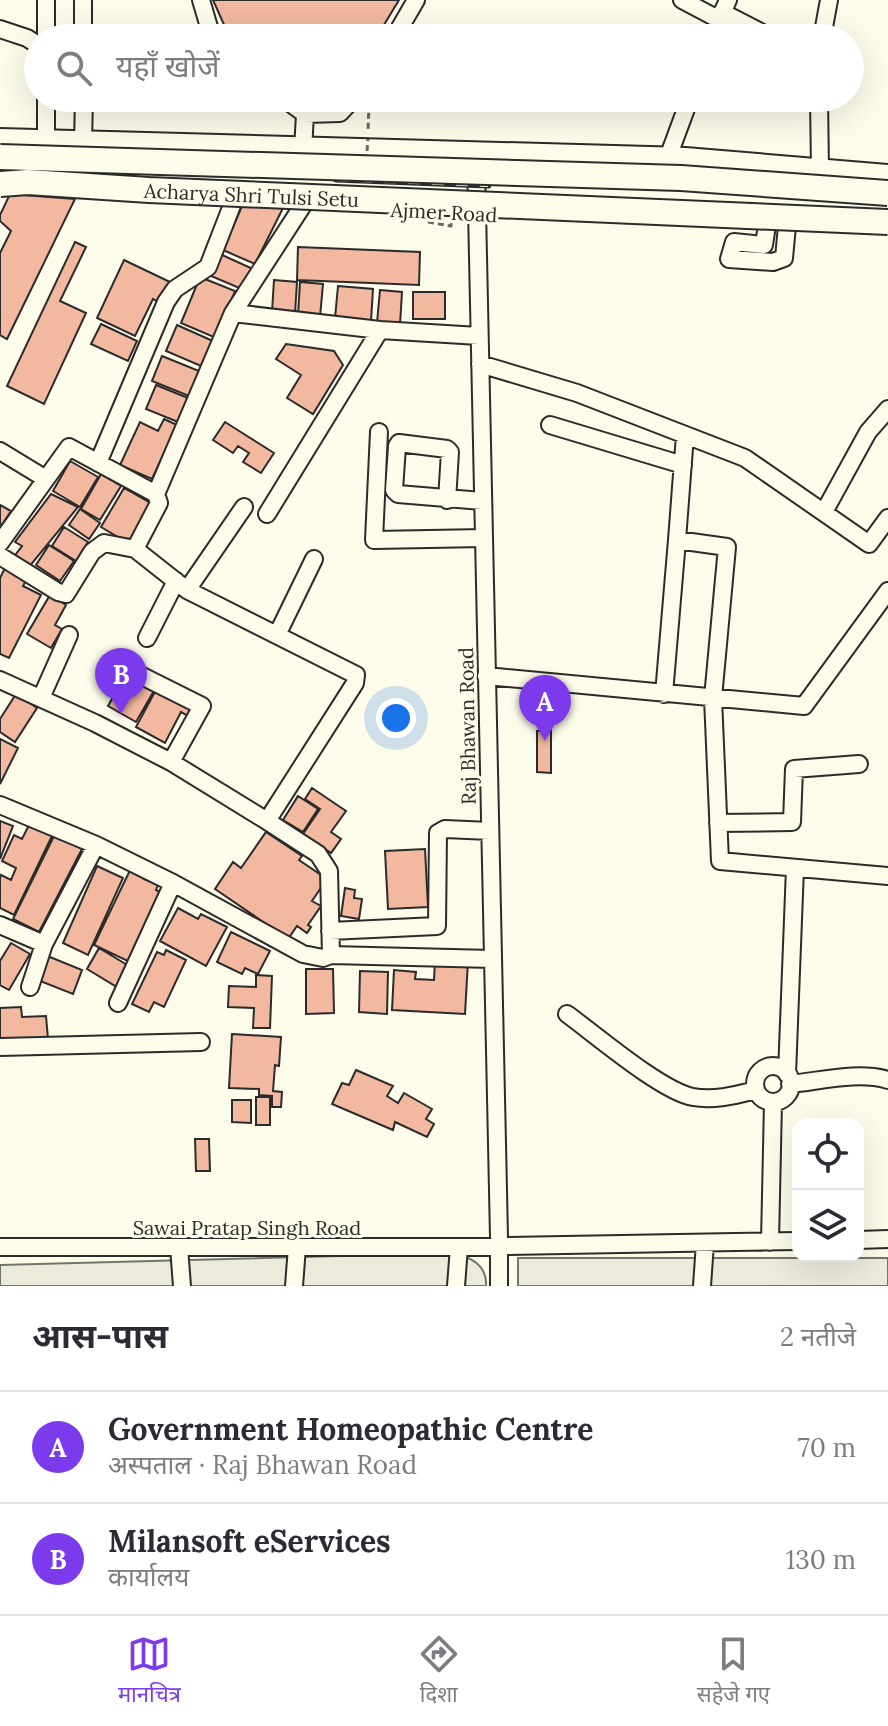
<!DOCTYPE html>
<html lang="hi">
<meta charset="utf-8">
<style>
:root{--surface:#fff;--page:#f2f2f3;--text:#2b2b33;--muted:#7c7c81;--line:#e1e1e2;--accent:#7c3aed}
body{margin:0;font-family:Lora,"Noto Sans Devanagari",serif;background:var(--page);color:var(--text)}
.controls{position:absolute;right:24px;bottom:24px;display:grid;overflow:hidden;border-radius:16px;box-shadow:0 8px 32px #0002}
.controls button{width:72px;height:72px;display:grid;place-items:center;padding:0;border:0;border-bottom:2px solid var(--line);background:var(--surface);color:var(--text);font:40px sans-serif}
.you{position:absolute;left:396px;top:718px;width:28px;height:28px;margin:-20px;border:6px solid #fff;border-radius:50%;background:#1a73e8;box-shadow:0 0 0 12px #1a73e833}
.badge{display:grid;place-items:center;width:52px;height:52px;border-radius:50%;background:var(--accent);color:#fff;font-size:26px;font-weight:700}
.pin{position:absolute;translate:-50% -66px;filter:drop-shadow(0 2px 4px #0008)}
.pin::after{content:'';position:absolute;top:42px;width:28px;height:24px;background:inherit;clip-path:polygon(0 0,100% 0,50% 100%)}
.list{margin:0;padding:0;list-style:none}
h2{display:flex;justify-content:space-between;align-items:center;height:104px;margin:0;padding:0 32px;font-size:34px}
h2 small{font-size:26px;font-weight:400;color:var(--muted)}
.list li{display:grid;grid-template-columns:52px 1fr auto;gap:24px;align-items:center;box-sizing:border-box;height:112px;padding:0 32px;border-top:2px solid var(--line)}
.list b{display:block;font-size:30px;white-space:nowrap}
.list p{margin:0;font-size:26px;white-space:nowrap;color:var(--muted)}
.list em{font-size:26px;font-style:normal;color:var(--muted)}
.icon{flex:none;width:44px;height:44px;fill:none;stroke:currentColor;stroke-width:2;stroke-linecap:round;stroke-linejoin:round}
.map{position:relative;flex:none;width:888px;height:1286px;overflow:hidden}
.search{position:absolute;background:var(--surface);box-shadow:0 8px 32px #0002;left:24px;right:24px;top:24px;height:88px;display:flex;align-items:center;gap:20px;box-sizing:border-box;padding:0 28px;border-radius:44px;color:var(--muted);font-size:30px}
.sheet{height:328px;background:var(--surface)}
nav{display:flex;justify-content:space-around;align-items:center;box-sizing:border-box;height:112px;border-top:2px solid var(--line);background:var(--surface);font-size:22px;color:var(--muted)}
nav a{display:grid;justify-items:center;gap:4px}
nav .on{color:var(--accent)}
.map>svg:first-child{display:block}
.green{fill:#ecebdb;stroke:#74746e;stroke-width:2}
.building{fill:#f2b8a0;stroke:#2b2b2b;stroke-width:2}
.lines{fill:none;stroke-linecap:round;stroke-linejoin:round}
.minor-casing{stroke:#2b2b2b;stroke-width:20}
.highway-casing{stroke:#2b2b2b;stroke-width:28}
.path{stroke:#6a6964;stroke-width:3;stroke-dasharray:6 4;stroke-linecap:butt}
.minor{stroke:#fdfbea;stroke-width:16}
.highway{stroke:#fdfbea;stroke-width:24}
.rail-casing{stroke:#2b2b2b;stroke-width:7}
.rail{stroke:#fdfbea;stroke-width:4;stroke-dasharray:12;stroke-linecap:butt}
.highway-bridge-casing{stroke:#2b2b2b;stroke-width:28;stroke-linecap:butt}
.path-bridge{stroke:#6a6964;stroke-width:3;stroke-dasharray:6 4;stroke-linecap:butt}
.highway-bridge{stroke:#fdfbea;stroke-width:24}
.labels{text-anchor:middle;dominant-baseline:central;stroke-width:6;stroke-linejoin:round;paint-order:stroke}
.street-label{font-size:20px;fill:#2b2b2b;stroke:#fdfbea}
</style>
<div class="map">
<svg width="888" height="1286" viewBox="0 0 888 1286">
<rect width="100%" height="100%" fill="#fdfbea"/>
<!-- green -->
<path class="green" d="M454,1253c18,5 33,12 32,33h-486v-21z
M518,1258h370v28h-370z"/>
<!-- building -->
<path class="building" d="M213,0h186l-23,38h-142l-9,-11z
M10,194l65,5 -68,140 -7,-4v-82l11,-22 -11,-10v-6z
M242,206h42l-29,58 -32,-14z
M75,242l11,5 -26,54 26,12 -42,91 -37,-18z
M298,247l122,5 -1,33 -122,-5z
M220,254l33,15 -9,21 -33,-14z
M124,260l46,22 -10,21 -7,-4 -18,37 -38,-18z
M200,277l35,14 -19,47 -35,-15z
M274,280l23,2 -2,32 -23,-2z
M300,282l23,2 -3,33 -22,-2z
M338,286l35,3 -2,32 -36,-3z
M380,290l22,2 -2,33 -23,-2z
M413,292h32v27h-32z
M101,324l36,17 -9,20 -37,-17z
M177,325l36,16 -12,25 -35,-15z
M286,344l48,7 9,14 -30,49 -26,-16 14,-23 -25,-16z
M162,356l37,15 -10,25 -37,-15z
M156,385l32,13 -10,24 -32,-13z
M164,419l13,6 -25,54 -32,-14 20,-43 18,9z
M225,422l49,31 -13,20 -18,-11 6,-9 -11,-7 -5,7 -20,-13z
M70,461l28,16 -18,30 -27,-16z
M101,474l20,12 -21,34 -19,-11z
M124,488l32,18 -23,40 -32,-19z
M51,494l27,13 -49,60 -16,-9 9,-12 -7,-4z
M0,505l11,6 -9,14 -2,-1z
M80,509l20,14 -11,16 -20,-14z
M64,527l24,15 -12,19 -24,-15z
M49,545l25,16 -14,20 -24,-16z
M6,566l22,11 -5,9 18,9 -32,63 -9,-4v-76z
M50,595l16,10 -11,20 7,4 -11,19 -24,-14z
M127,673l28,16 -19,33 -28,-16z
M159,684l41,22 -7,13 -12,-7 -16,31 -29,-16z
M16,694l21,14 -22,34 -15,-10v-13z
M551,730v43l-14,-1v-41z
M0,739l18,9 -18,36z
M312,788l34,23 -15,21 10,7 -10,14 -28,-19 17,-25 -15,-10z
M298,796l20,13 -15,23 -20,-12z
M0,821l13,5 -13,33z
M29,825l23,11 -38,79 -14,-7v-30l1,-3 10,5 5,-12 -14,-7 12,-26 8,4z
M266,832l36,24 -3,4 28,19 -15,22 9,5 -13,19 3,2 -4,6 -10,-7 -9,13 -73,-50 18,-27 8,6z
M55,834l28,13 -44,85 -26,-13z
M425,849l3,58 -40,2 -3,-58z
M97,866l26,12 -35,77 -25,-12z
M132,866l15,7 -3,6 14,6 -2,5 8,4 -32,69 -38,-18z
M345,888l10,2 -1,8 8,1 -3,20 -18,-3z
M178,908l20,11 3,-5 26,13 -21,39 -46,-25z
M231,932l39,19 -12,23 -13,-6 -3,6 -25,-12z
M11,943l19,11 -21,36 -9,-5v-24z
M99,948l30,18 -12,21 -30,-18z
M166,950l20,10 -22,47 -10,-5 -5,10 -17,-8 25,-52 7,3z
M45,955l37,15 -9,24 -38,-15z
M435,960l33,1 -3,53 -73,-4 2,-40 22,2 -1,7 19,1z
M306,969h27l1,44 -28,1z
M360,971l28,1 -1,42 -28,-2z
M256,975l16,1 -2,52h-17l1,-20 -26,-1 1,-21 27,1z
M21,1007l1,10 24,-1 2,23 -48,3v-34z
M232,1034l49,3 -2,29 -4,-1 -2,26 9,1 -1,15h-9v-11l-13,-1v-6l-30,-1z
M356,1070l37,16 -6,10 11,7 6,-10 28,16 -6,10 8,5 -7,13 -32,-15 -2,8 -61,-26 10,-21 7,2z
M256,1097h14v28h-14z
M232,1100h19v23l-19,-1z
M195,1139h14l1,32h-14z"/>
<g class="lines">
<!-- minor casing -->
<g class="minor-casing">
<path id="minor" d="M46,0v38
M83,0v38
M201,0l10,34 4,4
M682,0l36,19
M722,12l50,26
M0,29l27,9 11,7
M394,38l22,-38
M711,38l17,-38
M822,38l7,-38
M283,98l22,16 35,-1 14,-15
M819,98l1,73
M46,142v-44
M83,143l1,-45
M303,150l2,-36
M670,161v-9l20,-54
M476,163l23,1074
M767,225l-3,20 -30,-3 -5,17 44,3 11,-4 3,-32
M233,313l147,17 99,6
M480,364l97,29 168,65 124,86 19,-26
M550,425l133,40
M379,432l-5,108 110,-2
M0,451l46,28
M98,463l68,-161 9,-13 33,-22 26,-67
M447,500l3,-48 -3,-3 -48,-6 -2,3 -3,44 4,4 84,7
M824,512l44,-80 20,-23
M267,514l113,-184
M677,540l8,-105
M0,543l69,-96 87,47 77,-181 72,-111
M0,556l58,36 8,2 26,-42 12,-9 31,6
M187,590l57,-83
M277,635l37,-76
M147,638l29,-57
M132,671l70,35 -31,56
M486,676l318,30 84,-115
M0,680l95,43 76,39 96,59
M664,694l13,-154 50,7 -14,151 7,163 168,15
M41,698l28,-63
M0,805l96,40 77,38 130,71 20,4 8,-3 -2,-84 -11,-17 -51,-33 88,-138 1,-8 -169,-85 -52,-41 24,-46 -3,-9
M718,823l74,-1 2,-53 65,-5
M0,925l44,19 52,-99
M330,931l107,-5 1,-93 7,-4 45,2
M331,955l161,4
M30,987l14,-43
M118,1003l55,-120
M567,1014c29,21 94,77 126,83 21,4 43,-2 63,-7
M0,1047l201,-5
M755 1084a18 18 0 1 1 36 0a18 18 0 1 1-36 0Z
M787,1074l8,-206
M790,1084c31,-3 68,-13 98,-4
M858,1240l30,-1
M770,1242l3,-140
M507,1246l291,-5
M0,1247h494
M179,1247l3,39
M499,1251v35
M294,1286l3,-39
M456,1286l3,-39
M702,1286l3,-43"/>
</g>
<!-- highway casing -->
<g class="highway-casing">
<path id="highway" d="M0,141l685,19 203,17"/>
</g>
<!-- path -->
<path class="path" d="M367,106l2,-1 -1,26
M428,222l23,4v-5"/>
<!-- minor -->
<use href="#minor" class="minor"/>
<!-- highway -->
<use href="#highway" class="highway"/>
<!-- rail casing -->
<g class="rail-casing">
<path id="rail" d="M0,179l28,-2 860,36
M336,179l152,6"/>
</g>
<!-- rail -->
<use href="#rail" class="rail"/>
<!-- highway-bridge casing -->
<g class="highway-bridge-casing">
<g id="highway-bridge">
<path d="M0,157l681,21 207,15"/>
<path id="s1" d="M0,184l28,-2 121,8 739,32"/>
</g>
</g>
<!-- path-bridge -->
<path class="path-bridge" d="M367,151l1,-12"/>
<!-- highway-bridge -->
<use href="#highway-bridge" class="highway-bridge"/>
</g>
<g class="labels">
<!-- street labels -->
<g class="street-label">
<text stroke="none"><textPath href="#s1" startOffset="252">Acharya Shri Tulsi Setu</textPath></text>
<text transform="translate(444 212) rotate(3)">Ajmer Road</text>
<text transform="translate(467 726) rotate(-91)">Raj Bhawan Road</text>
<text x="247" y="1227">Sawai Pratap Singh Road</text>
</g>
</g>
</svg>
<div class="controls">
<button><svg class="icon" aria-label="locate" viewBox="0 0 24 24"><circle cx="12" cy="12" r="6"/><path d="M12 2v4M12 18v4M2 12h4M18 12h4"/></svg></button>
<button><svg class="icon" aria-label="layers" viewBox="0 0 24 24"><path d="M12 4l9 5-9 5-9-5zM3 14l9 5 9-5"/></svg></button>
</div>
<div class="you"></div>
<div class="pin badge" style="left:545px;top:741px">A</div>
<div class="pin badge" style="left:121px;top:714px">B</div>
<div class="search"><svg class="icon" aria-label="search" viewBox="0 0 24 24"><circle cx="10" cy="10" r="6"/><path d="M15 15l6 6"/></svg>यहाँ खोजें</div>
</div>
<section class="sheet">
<h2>आस-पास<small>2 नतीजे</small></h2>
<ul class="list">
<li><span class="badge">A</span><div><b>Government Homeopathic Centre</b><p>अस्पताल · Raj Bhawan Road</p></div><em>70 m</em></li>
<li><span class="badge">B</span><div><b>Milansoft eServices</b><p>कार्यालय</p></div><em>130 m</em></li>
</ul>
</section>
<nav>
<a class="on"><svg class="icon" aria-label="map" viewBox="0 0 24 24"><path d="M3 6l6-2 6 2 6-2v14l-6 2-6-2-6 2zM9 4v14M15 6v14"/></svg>मानचित्र</a>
<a><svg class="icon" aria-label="directions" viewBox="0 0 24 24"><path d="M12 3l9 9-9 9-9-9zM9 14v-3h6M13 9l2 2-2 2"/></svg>दिशा</a>
<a><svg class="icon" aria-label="saved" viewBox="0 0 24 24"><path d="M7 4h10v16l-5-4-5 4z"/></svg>सहेजे गए</a>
</nav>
